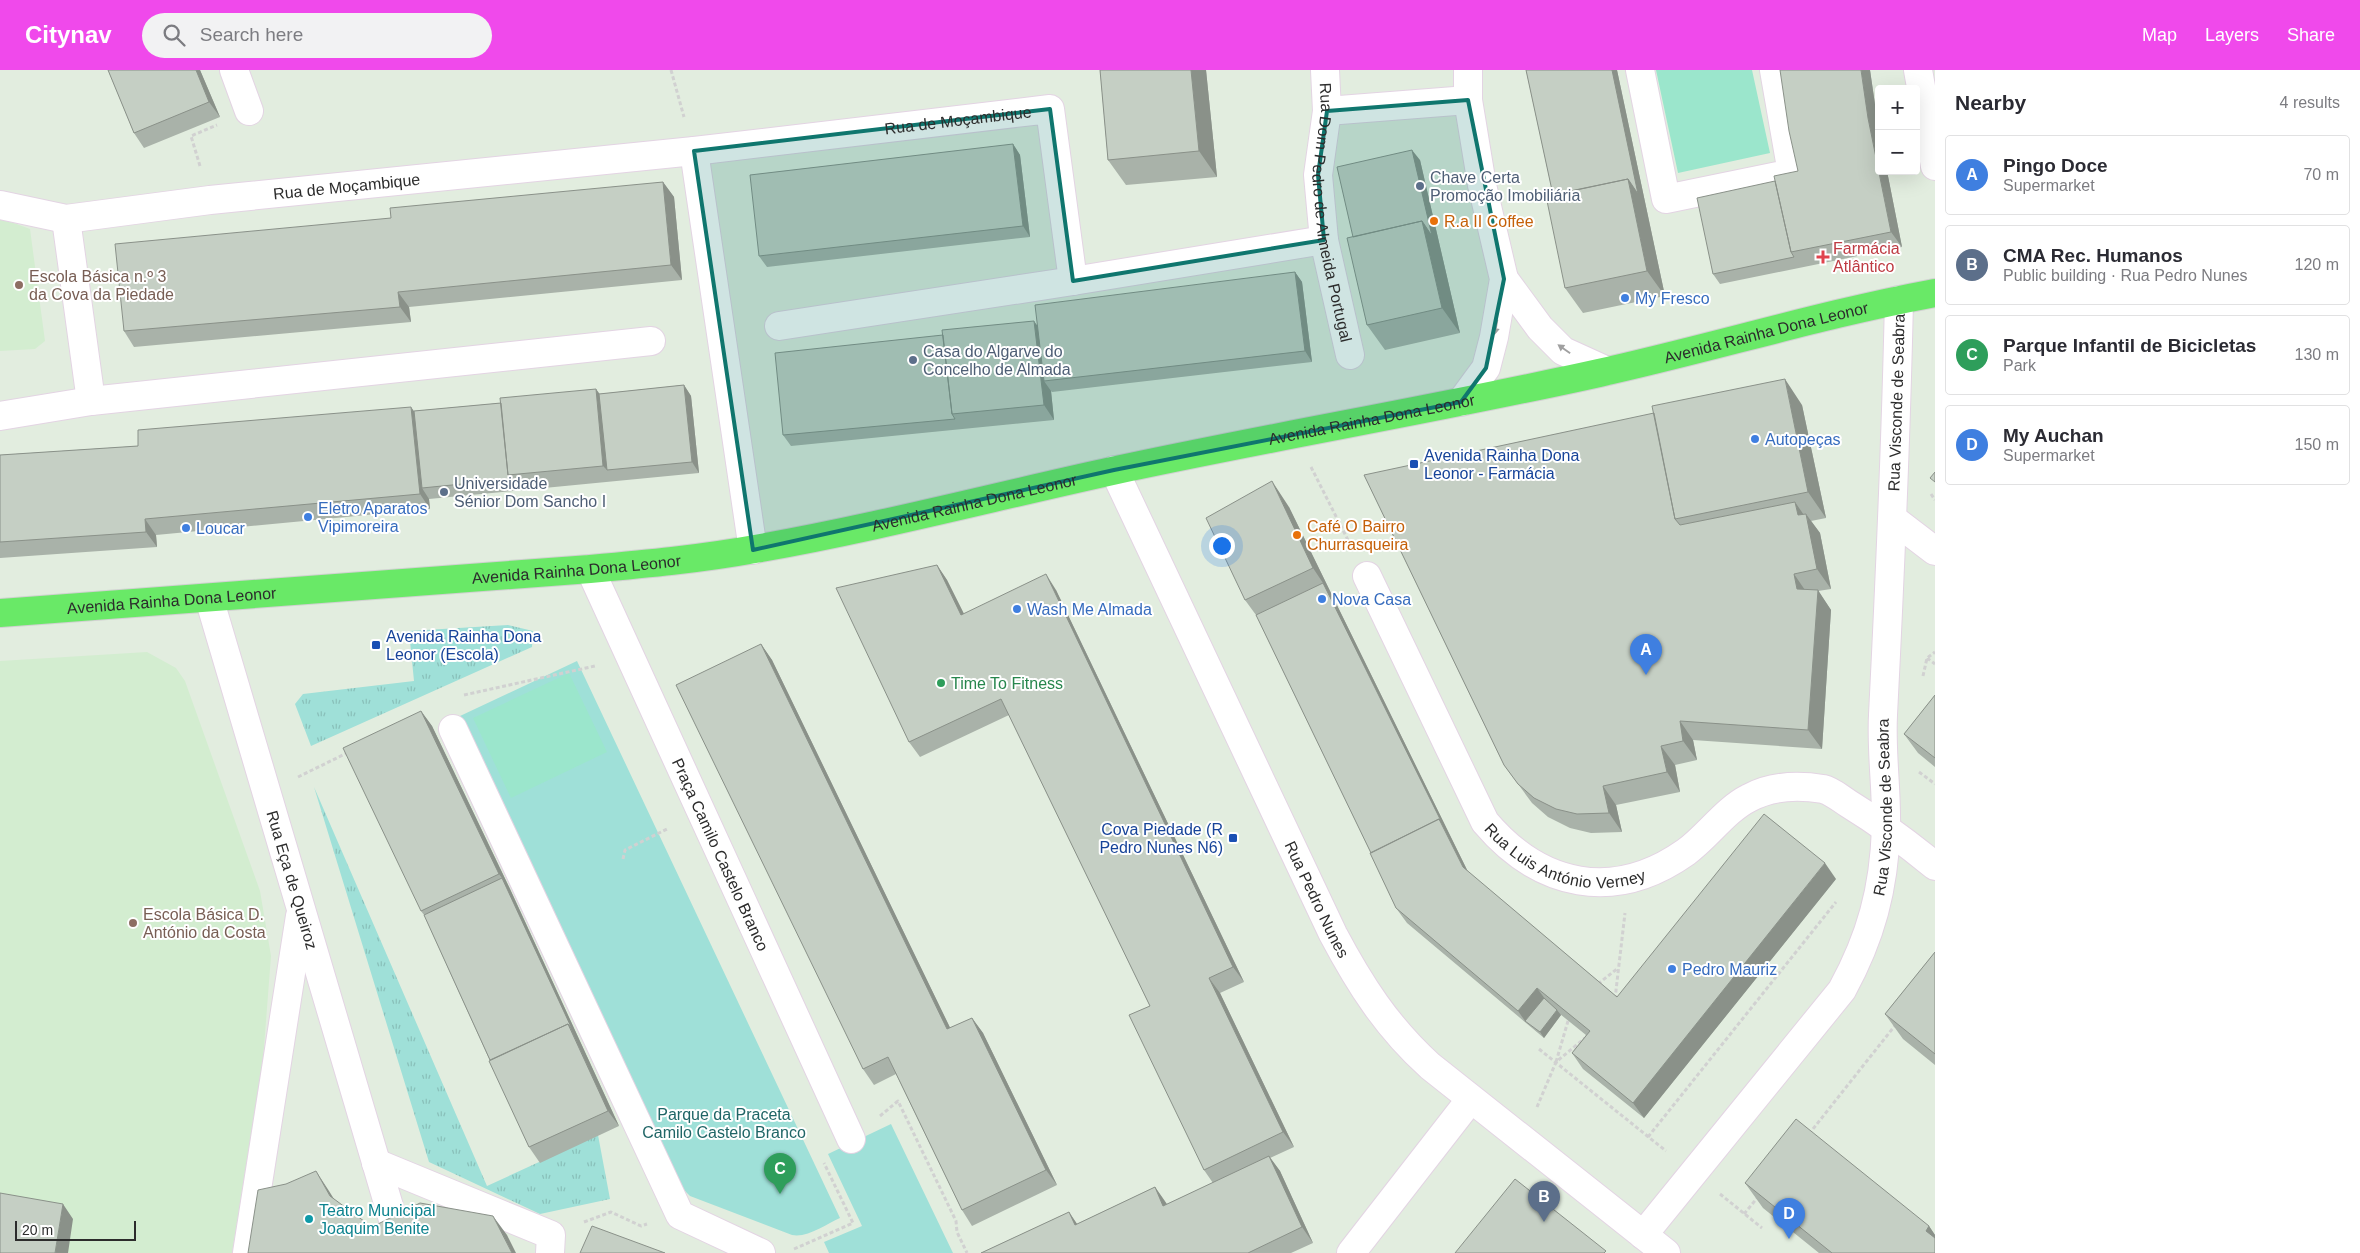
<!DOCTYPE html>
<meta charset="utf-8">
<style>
:root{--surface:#fff;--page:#f2f2f3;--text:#2b2b33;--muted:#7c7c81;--line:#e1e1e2;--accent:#f049eb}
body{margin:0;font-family:Arial,sans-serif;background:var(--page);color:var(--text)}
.controls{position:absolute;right:15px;top:15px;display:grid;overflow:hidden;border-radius:5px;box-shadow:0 5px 20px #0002}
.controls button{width:45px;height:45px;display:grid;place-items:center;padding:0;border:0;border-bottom:1px solid var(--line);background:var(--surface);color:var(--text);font:25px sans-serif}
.scale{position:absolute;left:15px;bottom:12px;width:121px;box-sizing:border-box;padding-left:5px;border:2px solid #2c2c2c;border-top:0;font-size:14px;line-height:18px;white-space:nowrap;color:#2c2c2c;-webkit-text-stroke:4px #fff;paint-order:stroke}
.you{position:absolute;left:1221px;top:475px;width:18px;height:18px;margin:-12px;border:4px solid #fff;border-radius:50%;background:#1a73e8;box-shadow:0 0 0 8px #1a73e833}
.badge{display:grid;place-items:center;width:32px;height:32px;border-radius:50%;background:var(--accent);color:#fff;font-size:16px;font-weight:700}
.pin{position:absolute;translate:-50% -41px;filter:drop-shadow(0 1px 2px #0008)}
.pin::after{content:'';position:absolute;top:26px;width:18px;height:15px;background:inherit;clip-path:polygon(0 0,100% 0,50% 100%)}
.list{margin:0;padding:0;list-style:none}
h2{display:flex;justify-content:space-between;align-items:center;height:65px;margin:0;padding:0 20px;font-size:21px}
h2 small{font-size:16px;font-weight:400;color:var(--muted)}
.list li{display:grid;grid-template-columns:32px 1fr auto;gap:15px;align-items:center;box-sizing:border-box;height:80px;margin:0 10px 10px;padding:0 10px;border:1px solid var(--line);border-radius:5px}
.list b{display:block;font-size:19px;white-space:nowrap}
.list p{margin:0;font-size:16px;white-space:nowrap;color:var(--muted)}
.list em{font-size:16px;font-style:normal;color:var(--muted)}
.icon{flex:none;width:28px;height:28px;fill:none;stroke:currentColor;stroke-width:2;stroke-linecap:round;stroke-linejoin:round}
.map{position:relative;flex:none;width:1935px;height:1183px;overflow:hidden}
header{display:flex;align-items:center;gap:30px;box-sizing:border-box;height:70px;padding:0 25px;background:var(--accent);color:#fff}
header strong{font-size:24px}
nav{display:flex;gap:28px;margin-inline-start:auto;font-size:18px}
.search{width:350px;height:45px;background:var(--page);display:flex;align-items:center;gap:12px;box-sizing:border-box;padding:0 18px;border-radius:28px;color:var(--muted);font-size:19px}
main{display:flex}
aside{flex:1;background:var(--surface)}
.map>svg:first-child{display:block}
.education{fill:#d3edd0}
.grass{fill:url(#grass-tufts)}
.park{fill:#9fe0d8}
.pitch{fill:#9be6cc}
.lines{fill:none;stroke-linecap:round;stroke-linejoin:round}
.minor-casing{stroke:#e3d4e3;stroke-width:30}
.major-casing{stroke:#d1d1d1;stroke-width:30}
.path{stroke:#d1d1d1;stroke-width:3;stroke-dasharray:4 2.5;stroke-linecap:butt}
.minor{stroke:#fff;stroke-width:28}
.major{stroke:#69e967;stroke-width:28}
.wall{fill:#a9b2a9}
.shaded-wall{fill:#8a9189}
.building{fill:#c5cfc4;stroke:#8a9189}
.oneway{fill:#a0a0a0}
.marked{fill:#0f766e;fill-opacity:0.2;stroke:#0f766e;stroke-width:4;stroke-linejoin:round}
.service-dot{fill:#5c6f8a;stroke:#fff;stroke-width:2}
.food-dot{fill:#e8710a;stroke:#fff;stroke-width:2}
.health-dot{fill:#e0444e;stroke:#fff;stroke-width:2}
.education-dot{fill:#8d6e63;stroke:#fff;stroke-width:2}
.shop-dot{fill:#3f7fe0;stroke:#fff;stroke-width:2}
.transit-dot{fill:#1a4fb4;stroke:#fff;stroke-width:2}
.leisure-dot{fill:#2e9e5b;stroke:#fff;stroke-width:2}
.culture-dot{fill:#0f9aa8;stroke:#fff;stroke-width:2}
.labels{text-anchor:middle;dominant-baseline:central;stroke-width:4;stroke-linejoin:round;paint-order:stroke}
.street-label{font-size:16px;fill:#2c2c2c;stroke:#fff}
.service-label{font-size:16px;fill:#4e5e75;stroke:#fff;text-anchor:start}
.food-label{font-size:16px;fill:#c56008;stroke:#fff;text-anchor:start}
.health-label{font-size:16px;fill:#be3a42;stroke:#fff;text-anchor:start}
.education-label{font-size:16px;fill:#785e54;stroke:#fff;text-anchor:start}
.shop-label{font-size:16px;fill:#366cbe;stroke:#fff;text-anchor:start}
.transit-label{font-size:16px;fill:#164399;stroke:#fff;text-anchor:start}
.leisure-label{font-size:16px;fill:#27864d;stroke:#fff;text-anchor:start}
.park-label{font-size:16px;fill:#1f6566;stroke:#fff}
.culture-label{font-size:16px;fill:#0d838f;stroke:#fff;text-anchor:start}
</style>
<header>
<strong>Citynav</strong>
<div class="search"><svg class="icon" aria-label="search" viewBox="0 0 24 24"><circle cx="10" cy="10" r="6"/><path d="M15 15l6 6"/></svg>Search here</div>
<nav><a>Map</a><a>Layers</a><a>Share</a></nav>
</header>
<main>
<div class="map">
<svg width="1935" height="1183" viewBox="0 0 1935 1183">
<defs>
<pattern id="grass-tufts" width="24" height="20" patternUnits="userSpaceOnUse" patternTransform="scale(1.25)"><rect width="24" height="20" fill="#9fe0d8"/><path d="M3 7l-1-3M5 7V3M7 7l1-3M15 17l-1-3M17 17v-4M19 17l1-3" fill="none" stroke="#89c0ba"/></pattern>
</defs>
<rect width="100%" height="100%" fill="#e2eddf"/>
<!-- education -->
<path class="education" d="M0,148l30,11 15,112 -10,8 -35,2z
M147,582l29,16 9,13 75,210 11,65 -8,104 -31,193h-232v-592z"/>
<!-- grass -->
<path class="grass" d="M508,555l25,6 -1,16 -221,99 -16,-42 8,-10 111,-13 -5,-50z
M314,717l173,399 111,-51 12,64 -70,15 -111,-52z"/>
<!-- park -->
<path class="park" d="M577,591l263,557c-14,6 -32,20 -48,17l-102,-39 -8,-8 -222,-472z
M891,1054l62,129h-124l-5,-11 38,-16 -34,-72z"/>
<!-- pitch -->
<path class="pitch" d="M1656,0h96l18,83 -92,20z
M569,603l38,79 -96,46 -38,-80z"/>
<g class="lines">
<!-- minor casing -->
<g class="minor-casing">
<g id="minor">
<path d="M234,0l15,41"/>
<path id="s1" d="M1325,0l2,41 -9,64 6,65 26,115"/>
<path d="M1640,0l26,129 126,-26 -18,-103"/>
<path d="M1918,0l17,96"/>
<path d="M1327,41l141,-11"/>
<path d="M694,81l59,399"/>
<path id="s2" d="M0,135l66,14 144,-19 484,-49 356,-42 23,172"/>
<path d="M66,149l25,182"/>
<path d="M1504,209l36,49 23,23 44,20"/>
<path d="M779,256l294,-45 251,-41"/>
<path d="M1461,332l25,-34 8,-31 10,-58 -22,-94 -14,-85v-30"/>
<path d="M0,346l91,-15 560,-60"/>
<path id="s3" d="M1114,400l219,464c27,51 54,93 97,132l236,187"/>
<path d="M1893,449l42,32"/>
<path id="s4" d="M590,499l261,570"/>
<path id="s5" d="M1367,506l118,246c55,65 129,81 201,30 22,-16 39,-42 63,-54 22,-12 49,-13 74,-9 9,2 18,10 26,15 31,19 58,39 86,62"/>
<path id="s6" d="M209,528l190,642"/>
<path d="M453,659l227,486 81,38"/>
<path d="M376,1093l175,72 -1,18"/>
<path id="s7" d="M1643,1165l199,-245c29,-53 42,-101 44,-162 1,-38 -5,-75 -3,-113 7,-138 13,-277 16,-415"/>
<path d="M247,1183l53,-337"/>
<path d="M1351,1183l119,-153"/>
</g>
</g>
<!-- major casing -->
<g class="major-casing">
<g id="major">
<path id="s8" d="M0,543l590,-44c55,-5 110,-10 165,-20 120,-21 238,-52 357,-78 162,-35 325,-62 487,-98 113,-25 223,-59 336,-80"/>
</g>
</g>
<!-- path -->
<path class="path" d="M671,0l13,47
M200,96l-9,-30 26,-11
M1311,397l40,79
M1931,424l4,6
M1927,588l8,6
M1923,606l4,-18 8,-6
M464,625l131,-29
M1919,702l16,12
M298,707l51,-25
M623,789l2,-9 44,-22
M1598,914l20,-16
M1615,929l10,-86
M1539,979l127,102
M1556,992l12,-41
M1537,1037l19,-45 29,-24
M880,1046l18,-15 58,120 1,11 10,21
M1809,1064l88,-111
M1648,1067l188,-235
M1720,1124l42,34
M1744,1144l14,-17
M584,1152l27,-10 30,14 6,-2
M794,1179l59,-26 -29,-60"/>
<!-- minor -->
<use href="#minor" class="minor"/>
<!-- major -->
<use href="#major" class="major"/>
</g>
<!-- wall -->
<path class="wall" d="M108,0h92l20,47 -76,31 -10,-15z
M1100,0h106l11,107 -91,8 -18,-25z
M1526,0h91l48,226 -82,17 -18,-25 -12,-93z
M1870,0l9,62v39h8l15,76 -182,37 -7,-10 62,-93 23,-10z
M1013,74l7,11 10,82 -263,30 -8,-11z
M1420,90l40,173 -75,17 -18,-25 -14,-88z
M663,112l11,15 8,83 -273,27 2,15 -277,25 -10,-16 267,-113z
M1295,202l7,10 10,80 -260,30 -1,-1 3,29 -263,26 -8,-11 254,-110z
M684,315l7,11 8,77 -270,26 1,10 -274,26 1,12 -157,11v-103l138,-9 276,-35 87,-8 95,-14 3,5z
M1802,335l24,113 -15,3 9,12 11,56 -13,2 13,19 -9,139 -129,-9 4,20 -22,5 5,27 -64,13 6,27 -31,1 -21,-5 -22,-11 -16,-14 -28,-38 -140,-290z
M1289,437l42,86 137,279 149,125 219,-118 -192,239 -61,-49 -11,-16 14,-18 -26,-21 1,1 -17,23 -137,-115 -11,-15 -25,-55 -115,-238 -11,-15z
M937,495l10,15 17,34 92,-24 188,392 -24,11 74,154 -24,11 10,13 33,72 -22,10h-310l88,-41 8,12 78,-37 12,17 46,-21 -9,-13 -54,-164 -141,-291 -89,42 -11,-15z
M761,574l11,16 178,368 22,-10 11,15 74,152 -85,41 -10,-16 -66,-136 -22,11 -11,-16z
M1935,625v72l-17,-14 -14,-19z
M421,641l11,15 78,163 109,237 -79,37 -11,-16 -105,-232 -3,-4z
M1935,882v113l-32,-26 -18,-25z
M1745,1113l184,43 6,9v18h-116l-56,-45z"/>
<!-- shaded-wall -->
<path class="shaded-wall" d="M196,0h4l20,47 -11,-15z
M1191,0h15l11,107 -18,-26z
M1612,0h5l48,226 -18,-25 -19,-92z
M1861,0h9l9,62v38l-11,-52z
M1013,74l7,11 10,82 -7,-11z
M1412,80l8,10 40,173 -18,-25 -20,-87z
M1879,101h8l15,76 -11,-15z
M663,112l11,15 8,83 -11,-15z
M1295,202l7,10 10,80 -7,-11z
M398,222l11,15 2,15 -11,-15z
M1034,251l11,15 -1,45 7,10 3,29 -10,-15z
M1785,309l17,26 24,113 -18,-26z
M684,315l7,11 8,77 -7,-11z
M596,319l11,15v66l-4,-4z
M411,337l11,15v66l7,11 1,10 -10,-15z
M1272,411l17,26 42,86 142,289 -10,-15 -140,-284 -10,-15z
M1795,432l13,19 -2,-7 14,19 11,56 -14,-20 -19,-54z
M145,449l11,16 1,12 -11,-15z
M937,495l10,15 25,50 -11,-15z
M1046,504l10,16 188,392 -11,-15z
M1794,504l13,19 -10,-4z
M1818,520l13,20 -9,139 -14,-19z
M761,574l11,16 186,384 -11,-15z
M421,641l11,15 78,163 -11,-15z
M1680,651l13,19 4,20 -14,-19z
M1661,676l14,19 5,27 -13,-20z
M1603,716l13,19 6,27 -13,-19z
M1825,793l11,16 -192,239 -11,-15z
M502,808l8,11 109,237 -11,-15z
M1209,908l11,15 74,154 -11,-15z
M1537,918l11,15 -23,18 -7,-10z
M1557,940l4,5 -17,23 -4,-6z
M972,948l11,15 74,152 -11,-15z
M1269,1086l11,15 33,72 -11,-16z
M316,1101l13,20 15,24 -14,-19z
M1155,1117l11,16 8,18 -11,-15z
M63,1134l10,15 -5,34h-13z
M1069,1142l10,15 -4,-2z
M493,1146l14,19 9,18h-4z
M1929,1156l6,9v9l-9,-13z"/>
<!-- building -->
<path class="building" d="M108,0h88l13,32 -75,31z
M1100,0h91l8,81 -91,9z
M1526,0h86l26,124 -10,-15 -75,16z
M1780,0h81l7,48 23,114 -100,20 -17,-76 24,-5 -9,-40z
M1013,74l10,82 -264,30 -9,-81z
M1412,80l20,86 -10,-15 -69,16 -16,-70z
M1628,109l19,92 -82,17 -19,-92z
M1775,111l16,71 3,5 -81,17 -16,-76z
M663,112l8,83 -273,27 2,15 -276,24 -9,-87 276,-26 -1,-10z
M1422,151l20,87 -75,17 -20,-87z
M1295,202l10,79 -261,30 -9,-76z
M1034,251l10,84 -92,9 -10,-84z
M943,265l9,79 3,5 -172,16 -8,-82z
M1785,309l23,113 -133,27 -23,-113z
M684,315l8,77 -85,8 -8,-76z
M596,319l7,77 -95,9 -8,-77z
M501,333l7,72 4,4 -90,9 -8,-77z
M411,337l9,87 -275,25 1,13 -146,10v-87l138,-9v-16z
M1654,343l21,106 5,6 115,-23 3,13 8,-1 11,55 -23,5 3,15 21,1 -10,140 -128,-9 3,20 -22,5 6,26 -64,14 6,27 -32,1 -21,-5 -22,-11 -16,-14 -14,-19 -140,-290z
M1935,402v10l-5,-4z
M1272,411l41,87 -68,32 -39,-82z
M937,495l24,50 85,-41 187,393 -24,11 74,154 -79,38 -75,-155 21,-9 -149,-307 -92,43 -73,-154z
M1323,513l119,240 -3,-4 -68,34 -115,-238z
M761,574l186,385 25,-11 74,152 -84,40 -74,-153 -25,12 -187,-384z
M1935,625v63l-31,-24z
M421,641l78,163 -78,37 -78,-163z
M1764,744l61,49 -192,240 -61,-50 18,-22 -53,-43 -19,23 -122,-103 -26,-55 69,-34 24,48 154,130z
M502,808l70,151 -4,-5 -78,36 -66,-145z
M1935,882v102l-50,-40z
M1544,928l13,12 -17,22 -15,-11z
M568,954l40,87 -79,36 -40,-86z
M1796,1049l133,107 -3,5 9,7v15h-103l-87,-70z
M1269,1086l33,71 -54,26h-267l88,-41 6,13 80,-38 8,19z
M316,1101l14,25 42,31 48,-24 73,13 19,37h-264l10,-63 28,-6z
M1515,1109l91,72 -2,2h-149z
M0,1123l63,11 -8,49h-55z
M592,1156l73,27h-85z"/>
<!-- one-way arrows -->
<defs><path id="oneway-solid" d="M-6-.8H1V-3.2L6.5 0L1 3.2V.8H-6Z" transform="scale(1.25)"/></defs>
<g class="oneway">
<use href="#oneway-solid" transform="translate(1496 257) rotate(100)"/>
<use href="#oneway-solid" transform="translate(1564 279) rotate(-145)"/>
</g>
<!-- marked area -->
<path class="marked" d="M1468,30l36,179 -18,89 -25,34 -347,68 -361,80 -59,-399 356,-42 23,172 251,-41 -6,-65 9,-64z"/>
<!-- markers -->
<g class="service-dot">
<circle cx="1420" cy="116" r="5"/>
<circle cx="913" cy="290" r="5"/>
<circle cx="444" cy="422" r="5"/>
</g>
<g class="food-dot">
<circle cx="1434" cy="151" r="5"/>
<circle cx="1297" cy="465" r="5"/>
</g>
<path class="health-dot" d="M1820.5 179.5h5v5h5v5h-5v5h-5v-5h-5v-5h5z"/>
<g class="education-dot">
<circle cx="19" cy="215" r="5"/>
<circle cx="133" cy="853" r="5"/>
</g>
<g class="shop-dot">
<circle cx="1625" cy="228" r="5"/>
<circle cx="1755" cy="369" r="5"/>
<circle cx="308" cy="447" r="5"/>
<circle cx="186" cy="458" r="5"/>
<circle cx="1322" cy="529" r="5"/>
<circle cx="1017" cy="539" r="5"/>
<circle cx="1672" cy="899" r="5"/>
</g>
<g class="transit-dot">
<rect x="1409" y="389" width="10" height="10" rx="2.5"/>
<rect x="371" y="570" width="10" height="10" rx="2.5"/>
<rect x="1228" y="763" width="10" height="10" rx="2.5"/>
</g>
<circle class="leisure-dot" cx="941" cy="613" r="5"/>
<circle class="culture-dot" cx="309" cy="1149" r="5"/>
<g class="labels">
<!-- street labels -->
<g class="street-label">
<text stroke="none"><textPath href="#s2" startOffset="965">Rua de Moçambique</textPath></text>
<text stroke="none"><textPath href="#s2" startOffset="350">Rua de Moçambique</textPath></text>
<text stroke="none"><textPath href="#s1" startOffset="144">Rua Dom Pedro de Almeida Portugal</textPath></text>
<text stroke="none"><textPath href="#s8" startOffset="1792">Avenida Rainha Dona Leonor</textPath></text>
<text stroke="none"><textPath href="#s7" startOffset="911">Rua Visconde de Seabra</textPath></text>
<text stroke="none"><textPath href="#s8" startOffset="1388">Avenida Rainha Dona Leonor</textPath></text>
<text stroke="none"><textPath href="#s8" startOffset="982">Avenida Rainha Dona Leonor</textPath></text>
<text stroke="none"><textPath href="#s8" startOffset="578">Avenida Rainha Dona Leonor</textPath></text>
<text stroke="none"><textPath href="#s8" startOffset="172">Avenida Rainha Dona Leonor</textPath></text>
<text stroke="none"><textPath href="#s7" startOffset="506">Rua Visconde de Seabra</textPath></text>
<text stroke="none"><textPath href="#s5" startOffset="365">Rua Luis António Verney</textPath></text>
<text stroke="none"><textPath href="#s4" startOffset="314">Praça Camilo Castelo Branco</textPath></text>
<text stroke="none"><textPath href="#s6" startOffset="294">Rua Eça de Queiroz</textPath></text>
<text stroke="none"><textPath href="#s3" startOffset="475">Rua Pedro Nunes</textPath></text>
</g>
<!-- service labels -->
<g class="service-label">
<text x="1430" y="107">Chave Certa<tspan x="1430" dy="18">Promoção Imobiliária</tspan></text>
<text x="923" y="281">Casa do Algarve do<tspan x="923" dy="18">Concelho de Almada</tspan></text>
<text x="454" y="413">Universidade<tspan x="454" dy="18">Sénior Dom Sancho I</tspan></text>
</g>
<!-- food labels -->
<g class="food-label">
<text x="1444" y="151">R.a II Coffee</text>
<text x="1307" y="456">Café O Bairro<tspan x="1307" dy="18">Churrasqueira</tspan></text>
</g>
<!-- health labels -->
<g class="health-label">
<text x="1833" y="178">Farmácia<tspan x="1833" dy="18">Atlântico</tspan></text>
</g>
<!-- education labels -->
<g class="education-label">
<text x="29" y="206">Escola Básica n.º 3<tspan x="29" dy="18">da Cova da Piedade</tspan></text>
<text x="143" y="844">Escola Básica D.<tspan x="143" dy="18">António da Costa</tspan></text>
</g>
<!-- shop labels -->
<g class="shop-label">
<text x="1635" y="228">My Fresco</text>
<text x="1765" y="369">Autopeças</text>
<text x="318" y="438">Eletro Aparatos<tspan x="318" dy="18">Vipimoreira</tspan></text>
<text x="196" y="458">Loucar</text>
<text x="1332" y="529">Nova Casa</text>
<text x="1027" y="539">Wash Me Almada</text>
<text x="1682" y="899">Pedro Mauriz</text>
</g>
<!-- transit labels -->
<g class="transit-label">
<text x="1424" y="385">Avenida Rainha Dona<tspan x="1424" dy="18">Leonor - Farmácia</tspan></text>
<text x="386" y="566">Avenida Rainha Dona<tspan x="386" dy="18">Leonor (Escola)</tspan></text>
<text x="1223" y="759" text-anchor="end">Cova Piedade (R<tspan x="1223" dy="18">Pedro Nunes N6)</tspan></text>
</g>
<!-- leisure labels -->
<g class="leisure-label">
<text x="951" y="613">Time To Fitness</text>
</g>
<!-- park labels -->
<g class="park-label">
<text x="724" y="1044">Parque da Praceta<tspan x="724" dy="18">Camilo Castelo Branco</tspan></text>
</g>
<!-- culture labels -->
<g class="culture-label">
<text x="319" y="1140">Teatro Municipal<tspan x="319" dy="18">Joaquim Benite</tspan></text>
</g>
</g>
</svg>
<div class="controls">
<button>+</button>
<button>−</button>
</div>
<div class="scale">20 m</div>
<div class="you"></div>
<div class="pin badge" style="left:1646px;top:605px;background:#3f7fe0">A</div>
<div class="pin badge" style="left:1544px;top:1152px;background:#5c6f8a">B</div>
<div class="pin badge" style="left:780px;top:1124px;background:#2e9e5b">C</div>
<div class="pin badge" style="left:1789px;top:1169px;background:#3f7fe0">D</div>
</div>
<aside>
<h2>Nearby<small>4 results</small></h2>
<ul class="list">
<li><span class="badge" style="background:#3f7fe0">A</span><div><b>Pingo Doce</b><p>Supermarket</p></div><em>70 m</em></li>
<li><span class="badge" style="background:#5c6f8a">B</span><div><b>CMA Rec. Humanos</b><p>Public building · Rua Pedro Nunes</p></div><em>120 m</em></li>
<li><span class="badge" style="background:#2e9e5b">C</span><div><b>Parque Infantil de Bicicletas</b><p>Park</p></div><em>130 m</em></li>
<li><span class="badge" style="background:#3f7fe0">D</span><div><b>My Auchan</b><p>Supermarket</p></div><em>150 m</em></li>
</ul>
</aside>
</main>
